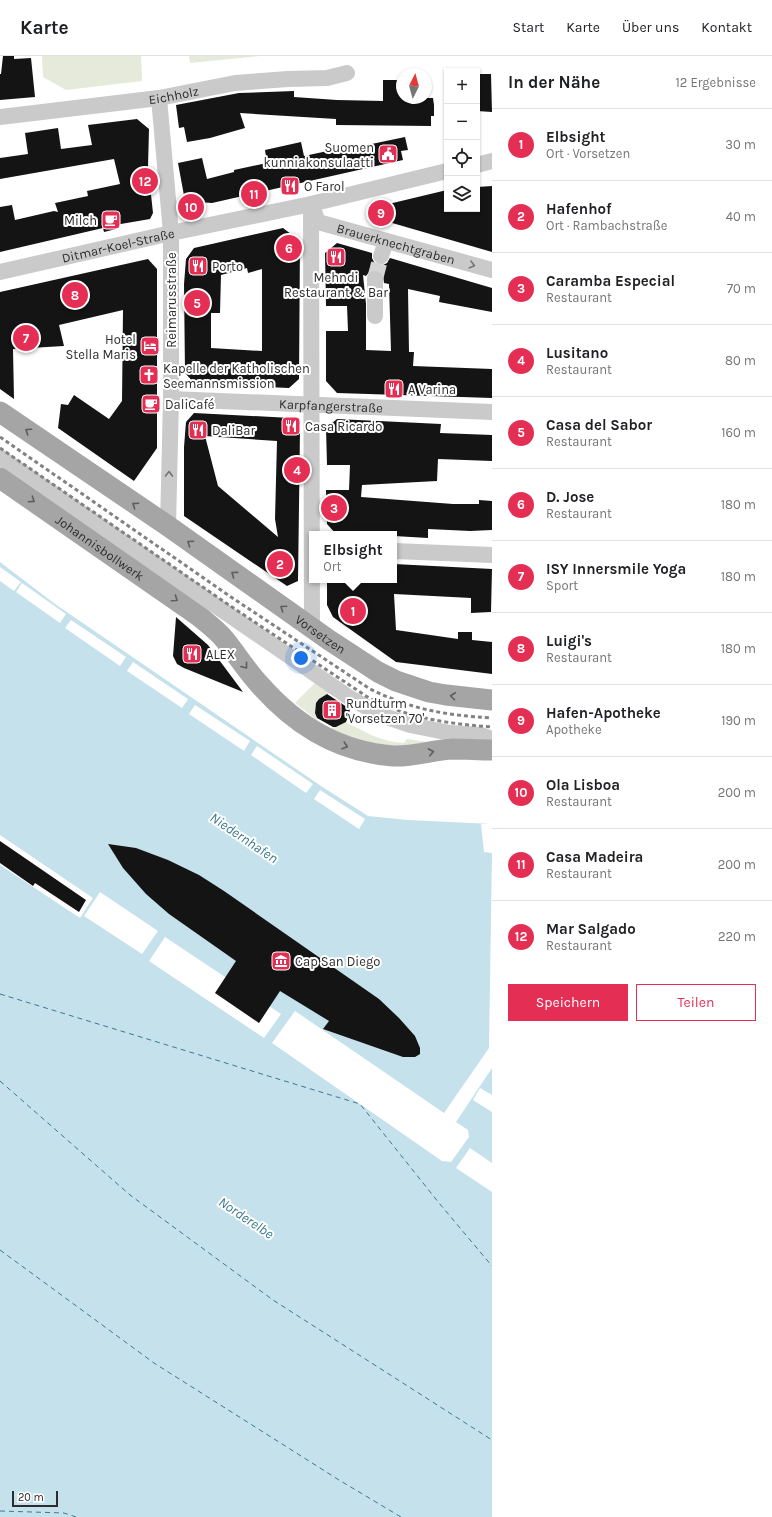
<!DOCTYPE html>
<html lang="de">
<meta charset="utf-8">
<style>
:root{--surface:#fff;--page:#f2f2f2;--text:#202124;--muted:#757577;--line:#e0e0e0;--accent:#e52e54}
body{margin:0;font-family:Karla,sans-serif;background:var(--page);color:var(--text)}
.controls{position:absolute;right:12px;top:12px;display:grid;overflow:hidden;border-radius:0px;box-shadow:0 1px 3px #0004}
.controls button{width:36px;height:36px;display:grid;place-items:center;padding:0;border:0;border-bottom:1px solid var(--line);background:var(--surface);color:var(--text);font:20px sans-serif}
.compass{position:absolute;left:396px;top:12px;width:36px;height:36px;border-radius:50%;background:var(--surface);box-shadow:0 1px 3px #0004;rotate:6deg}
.scale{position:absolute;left:12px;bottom:10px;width:46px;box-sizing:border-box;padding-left:4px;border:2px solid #2d2d2d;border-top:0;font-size:11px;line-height:14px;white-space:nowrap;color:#2d2d2d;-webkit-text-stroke:3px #fff;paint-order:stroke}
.you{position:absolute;left:301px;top:602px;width:14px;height:14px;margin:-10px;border:3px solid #fff;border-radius:50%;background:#1a73e8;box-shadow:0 0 0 6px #1a73e833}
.badge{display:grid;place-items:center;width:26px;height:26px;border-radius:50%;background:var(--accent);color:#fff;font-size:13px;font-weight:700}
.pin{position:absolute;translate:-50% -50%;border:2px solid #fff;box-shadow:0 1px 4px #0006}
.popup{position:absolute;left:309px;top:475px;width:88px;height:52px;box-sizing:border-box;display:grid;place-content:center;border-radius:0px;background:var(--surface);filter:drop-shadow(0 1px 3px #0005);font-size:13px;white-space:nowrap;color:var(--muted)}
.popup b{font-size:15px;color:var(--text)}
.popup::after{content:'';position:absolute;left:50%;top:100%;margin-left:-8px;border:8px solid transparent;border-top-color:var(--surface)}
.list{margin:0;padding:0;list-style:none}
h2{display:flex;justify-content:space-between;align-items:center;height:52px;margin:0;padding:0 16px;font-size:17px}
h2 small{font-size:13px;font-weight:400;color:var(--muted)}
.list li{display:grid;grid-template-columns:26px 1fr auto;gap:12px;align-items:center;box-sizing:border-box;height:72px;padding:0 16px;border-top:1px solid var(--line)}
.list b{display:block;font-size:15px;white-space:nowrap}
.list p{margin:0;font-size:13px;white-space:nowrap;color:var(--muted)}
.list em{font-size:13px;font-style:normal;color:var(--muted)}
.actions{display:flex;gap:8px;padding:12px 16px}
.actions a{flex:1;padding:9px 0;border:1px solid var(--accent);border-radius:0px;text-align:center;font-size:14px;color:var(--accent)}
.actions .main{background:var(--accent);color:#fff}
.icon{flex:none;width:22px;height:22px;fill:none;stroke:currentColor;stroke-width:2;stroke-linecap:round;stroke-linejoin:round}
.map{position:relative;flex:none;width:492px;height:1461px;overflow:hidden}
header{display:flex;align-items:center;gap:24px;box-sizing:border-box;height:56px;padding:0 20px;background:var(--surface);border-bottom:1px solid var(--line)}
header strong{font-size:19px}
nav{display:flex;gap:22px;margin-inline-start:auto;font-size:14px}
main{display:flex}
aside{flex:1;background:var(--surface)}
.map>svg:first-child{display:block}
.green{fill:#e5eada}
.water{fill:#c5e1eb}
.pier{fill:#fff}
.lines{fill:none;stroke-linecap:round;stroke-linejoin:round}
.ferry{stroke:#3b798e;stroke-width:1;stroke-dasharray:5 4;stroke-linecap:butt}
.building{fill:#141414;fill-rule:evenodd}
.minor-tunnel{stroke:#d5d5d5;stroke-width:16;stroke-dasharray:16 8;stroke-linecap:butt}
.minor{stroke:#cacaca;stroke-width:16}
.major{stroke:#a5a5a5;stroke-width:21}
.rail{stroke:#828282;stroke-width:3;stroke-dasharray:4 3;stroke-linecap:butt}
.oneway{stroke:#747474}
.oneway2{stroke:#5d5d5d}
.labels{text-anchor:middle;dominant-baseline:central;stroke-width:4;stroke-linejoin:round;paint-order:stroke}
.street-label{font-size:13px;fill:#2d2d2d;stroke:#fff}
.poi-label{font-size:13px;fill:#2d2d2d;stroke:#fff;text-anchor:start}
.water-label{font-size:14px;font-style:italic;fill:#3b798e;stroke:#fff}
</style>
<header>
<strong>Karte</strong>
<nav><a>Start</a><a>Karte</a><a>Über uns</a><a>Kontakt</a></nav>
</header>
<main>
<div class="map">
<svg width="492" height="1461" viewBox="0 0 492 1461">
<rect width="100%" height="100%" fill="#fff"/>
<!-- green -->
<path class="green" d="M42,0h99l1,25 -76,9 -23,-13z
M189,0h71l-70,7z
M318,624l12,13c-13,4 -19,16 -12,28l-23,-18z
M346,666c19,10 35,20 58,21l3,-4 20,3c-7,1 -15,3 -22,4 -24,1 -54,-5 -74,-18l8,-2z"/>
<!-- water -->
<path class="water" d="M0,506l55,42 266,182 47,30 40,4 84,4v693h-492z"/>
<!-- pier -->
<path class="pier" d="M0,511l21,15 -7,9 -14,-10z
M22,527l44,31 -6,9 -44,-31z
M71,564l55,37 -6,9 -55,-38z
M133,606l55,37 -6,9 -55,-37z
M195,649l55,36 -6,10 -55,-37z
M257,690l56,38 -7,9 -55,-38z
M320,734l45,29 -6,10 -45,-30z
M481,768h11v244l-36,54 12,8 1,7 -18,25 -9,-1 -170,-118 23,-32 149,102 45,-65 3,-195 -8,-1z
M0,779l93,63 -13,20 -80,-53z
M100,836l58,39 -16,23 -58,-38z
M165,881l116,77 -17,24 -115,-77z
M480,1032l12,7v17l-19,-12z
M470,1092l22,15v29l-36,-24z"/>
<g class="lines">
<!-- ferry -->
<path class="ferry" d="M0,938l360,110 79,99 53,63
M0,1025l130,114 143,105 219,140
M0,1194l154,113 185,117 62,37
M0,1455l64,2 12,4"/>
</g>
<!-- building -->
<path class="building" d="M3,0h11v3l17,-1 4,39 -35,3v-26h1z
M477,18h14l1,38 -15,-1z
M383,24h19v18h31l1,7v11h-3v10l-95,-1v-6l-96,-6 5,15 -35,10 -23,4 -3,-15 -5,1 -3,-23 63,-12 55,-2v6l43,3 46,1z
M137,63l12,10 -1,38 5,46 -3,6 -35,6 1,4 -12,3 -1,-4 -103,24v-45l12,-2 3,15 39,-9 4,1 -3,-9 33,-7 -1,-5 33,-7 -6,-25 -114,20v-21l28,-4 -3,-21 33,-5 3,21 31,-4 -4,-20z
M405,81l3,13 -7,1 2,9 -191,43 -27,-2 -7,-38 24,-5 5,21 27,-7v-2l33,-7 -2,-13 36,-8 3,14 33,-7 1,2z
M492,130v66l-117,-34 1,-11 71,-17v19h30v-22z
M283,172l17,13 -1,138 -10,9 -94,-4 -10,-11 -1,-89 2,-25 8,-11zM247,212l1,5 14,-4v82l-51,-3v-35h9l1,-38z
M337,187l35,10v5l2,4 4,3h5l4,-2 3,-5 102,30v24l-53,-10 1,-6 -32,-7 1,63h5l-1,14 79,3v29l-155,-5 -11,-12v-50h22l-1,-25h-21l-1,-53zM375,214l4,1 4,3 1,9 5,1 2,67 -25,-1v-46l-3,-29 3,1 4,-5z
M148,203l9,10v179l-23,33 -76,-53 3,-24 7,1 6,-10 35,24 13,-18 1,-91 -64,15 5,21 -51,3 1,50 -14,-10v-97z
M194,357l97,5 9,12 -2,151 -11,5 -103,-70v-69l2,-25zM205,380l72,5 -2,78 3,18 -60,-51z
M337,363l104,5 -1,9 52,2v26l-54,-2 -1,22 -75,4 -1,12 92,7h26v-4l13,1v29l-22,1 -42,-2v9l-34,-2v-2h-58l-9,-10 -1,-34h23l1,-25h-23l-1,-37z
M394,508l98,5 -1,43 -20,1v-15l-77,-4 2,36 62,9v-7h14v8l20,2v32l-96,-12 -63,-45 -6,-12v-25h67z
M176,561l32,28 35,47 -59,-24 -7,-4 -4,-8z
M327,638l23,15 -2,8 -2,5 -10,5h-3l-16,-9 -2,-5 1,-10 3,-4z
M0,785l86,59 -7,12 -44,-29 -2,3 -33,-23z
M108,788l28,4 32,12 31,15 25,16 155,108 20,19 16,18 5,12v6l-5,3h-12l-80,-28 6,-8 -49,-30 -21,32 -44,-30 21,-32 -67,-47 -23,-20 -23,-26z"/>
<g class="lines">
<!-- minor-tunnel -->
<path class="minor-tunnel" d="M375,223l6,-23"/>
<!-- minor -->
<g class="minor">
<path d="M159,42l12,135v166l-3,127"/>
<path id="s1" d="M0,61l159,-19 76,-15 53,-4 39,-1 20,-5"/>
<path d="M477,109l15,-4"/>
<path d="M311,148l1,424"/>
<path id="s2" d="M312,150l6,16 174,48"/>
<path d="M381,200l5,-15"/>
<path id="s3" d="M0,216l171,-39 140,-29 136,-33"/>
<path d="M375,223v37"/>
<path id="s4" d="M171,343l321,13"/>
<path d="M0,401l350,241 31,17 29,10 40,8 31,2 11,4"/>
<path d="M394,495l98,4"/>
</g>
<!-- major -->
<g class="major">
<path id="s5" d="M0,356l168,114 161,114 49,32 18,9 33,11 17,3 46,5"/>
<path id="s6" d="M0,422l200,139c8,7 18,14 25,23 12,15 22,31 35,45 35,40 79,67 133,71 20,1 39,-6 60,-7 13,0 26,1 39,1"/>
</g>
<!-- rail -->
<path class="rail" d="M0,381l231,160 139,92c43,21 75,26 122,29
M0,392l226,155 143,95c39,20 80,26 123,29"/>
</g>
<!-- one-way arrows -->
<defs><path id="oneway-chevron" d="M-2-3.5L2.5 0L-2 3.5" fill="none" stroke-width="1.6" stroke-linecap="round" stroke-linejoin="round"/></defs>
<g class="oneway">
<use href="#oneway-chevron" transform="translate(472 209) rotate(15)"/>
<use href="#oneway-chevron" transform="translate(169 418) rotate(-89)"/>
</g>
<g class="oneway2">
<use href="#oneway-chevron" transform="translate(28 375) rotate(-146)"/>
<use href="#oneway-chevron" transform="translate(32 444) rotate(34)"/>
<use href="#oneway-chevron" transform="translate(135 449) rotate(-146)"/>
<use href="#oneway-chevron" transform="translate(190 487) rotate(-145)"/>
<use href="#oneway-chevron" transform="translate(234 518) rotate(-144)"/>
<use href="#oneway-chevron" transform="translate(175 543) rotate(35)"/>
<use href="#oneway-chevron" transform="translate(283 552) rotate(-145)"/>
<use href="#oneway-chevron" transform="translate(245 610) rotate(52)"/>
<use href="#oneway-chevron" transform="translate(453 640) rotate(-173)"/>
<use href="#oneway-chevron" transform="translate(345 690) rotate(19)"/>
<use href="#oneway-chevron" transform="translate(431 696) rotate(-11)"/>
</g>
<!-- icons -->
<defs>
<g id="civic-square" transform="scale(1)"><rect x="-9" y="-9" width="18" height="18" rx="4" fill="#e52e54" stroke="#fff"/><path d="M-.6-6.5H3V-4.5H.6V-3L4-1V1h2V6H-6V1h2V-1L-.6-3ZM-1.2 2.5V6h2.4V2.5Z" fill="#fff"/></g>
<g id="restaurant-square" transform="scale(1)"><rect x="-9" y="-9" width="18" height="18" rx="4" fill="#e52e54" stroke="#fff"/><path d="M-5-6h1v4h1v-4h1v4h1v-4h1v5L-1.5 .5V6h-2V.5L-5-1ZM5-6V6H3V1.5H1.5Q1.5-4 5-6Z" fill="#fff"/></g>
<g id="cafe-square" transform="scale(1)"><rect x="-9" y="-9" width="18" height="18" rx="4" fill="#e52e54" stroke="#fff"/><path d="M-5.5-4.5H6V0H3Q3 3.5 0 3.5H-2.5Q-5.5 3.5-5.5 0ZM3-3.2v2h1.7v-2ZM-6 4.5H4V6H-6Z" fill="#fff"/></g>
<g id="hotel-square" transform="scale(1)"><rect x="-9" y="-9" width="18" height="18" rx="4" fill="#e52e54" stroke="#fff"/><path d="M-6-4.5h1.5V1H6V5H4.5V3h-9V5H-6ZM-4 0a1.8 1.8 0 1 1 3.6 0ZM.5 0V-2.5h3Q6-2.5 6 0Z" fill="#fff"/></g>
<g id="church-square" transform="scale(1)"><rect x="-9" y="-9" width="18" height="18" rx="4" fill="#e52e54" stroke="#fff"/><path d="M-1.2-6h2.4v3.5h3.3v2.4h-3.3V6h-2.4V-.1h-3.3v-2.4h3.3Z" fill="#fff"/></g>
<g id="building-square" transform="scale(1)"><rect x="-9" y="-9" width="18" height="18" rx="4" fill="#e52e54" stroke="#fff"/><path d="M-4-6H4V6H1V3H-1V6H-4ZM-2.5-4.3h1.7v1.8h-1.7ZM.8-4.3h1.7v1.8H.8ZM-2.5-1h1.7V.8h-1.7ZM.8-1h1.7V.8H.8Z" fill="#fff"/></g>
<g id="museum-square" transform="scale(1)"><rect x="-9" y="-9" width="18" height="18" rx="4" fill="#e52e54" stroke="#fff"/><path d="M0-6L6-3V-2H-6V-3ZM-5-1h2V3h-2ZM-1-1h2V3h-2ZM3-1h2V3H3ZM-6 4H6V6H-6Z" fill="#fff"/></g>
</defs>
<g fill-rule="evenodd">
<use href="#civic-square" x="388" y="98"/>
<use href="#restaurant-square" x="290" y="130"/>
<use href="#cafe-square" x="111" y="164"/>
<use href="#restaurant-square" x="336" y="201"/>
<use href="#restaurant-square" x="198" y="210"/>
<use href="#hotel-square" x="150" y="290"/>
<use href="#church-square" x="149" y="319"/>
<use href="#restaurant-square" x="394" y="333"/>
<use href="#cafe-square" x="151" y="348"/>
<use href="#restaurant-square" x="291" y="370"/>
<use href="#restaurant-square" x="198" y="374"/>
<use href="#restaurant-square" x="192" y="598"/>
<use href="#building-square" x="332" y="654"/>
<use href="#museum-square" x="281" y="905"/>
</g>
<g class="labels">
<!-- street labels -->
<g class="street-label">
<text stroke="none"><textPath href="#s1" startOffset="175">Eichholz</textPath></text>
<text stroke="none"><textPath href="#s2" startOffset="98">Brauerknechtgraben</textPath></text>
<text stroke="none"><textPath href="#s3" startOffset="121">Ditmar-Koel-Straße</textPath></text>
<text transform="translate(171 244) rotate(-90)">Reimarusstraße</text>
<text stroke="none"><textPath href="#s4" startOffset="160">Karpfangerstraße</textPath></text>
<text stroke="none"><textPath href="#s6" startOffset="122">Johannisbollwerk</textPath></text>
<text stroke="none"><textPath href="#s5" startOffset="390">Vorsetzen</textPath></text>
</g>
<!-- poi labels -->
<g class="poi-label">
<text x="374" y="91" text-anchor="end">Suomen<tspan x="374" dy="15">kunniakonsulaatti</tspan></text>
<text x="304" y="130">O Farol</text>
<text x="97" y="164" text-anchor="end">Milch</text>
<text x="212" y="210">Porto</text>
<text x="336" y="221" text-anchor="middle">Mehndi<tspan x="336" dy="15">Restaurant &amp; Bar</tspan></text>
<text x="136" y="283" text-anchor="end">Hotel<tspan x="136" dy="15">Stella Maris</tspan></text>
<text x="163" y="312">Kapelle der Katholischen<tspan x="163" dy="15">Seemannsmission</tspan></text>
<text x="408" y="333">A Varina</text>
<text x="165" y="348">DaliCafé</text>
<text x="305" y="370">Casa Ricardo</text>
<text x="212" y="374">DaliBar</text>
<text x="206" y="598">ALEX</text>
<text x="346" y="647">Rundturm<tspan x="346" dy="15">'Vorsetzen 70'</tspan></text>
<text x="295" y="905">Cap San Diego</text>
</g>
<!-- water labels -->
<g class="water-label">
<text transform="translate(244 782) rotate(34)">Niedernhafen</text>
<text transform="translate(246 1162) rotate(34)">Norderelbe</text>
</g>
</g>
</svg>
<div class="controls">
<button>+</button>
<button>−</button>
<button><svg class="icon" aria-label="locate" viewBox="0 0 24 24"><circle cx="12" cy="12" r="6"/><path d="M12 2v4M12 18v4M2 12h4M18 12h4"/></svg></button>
<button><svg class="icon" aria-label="layers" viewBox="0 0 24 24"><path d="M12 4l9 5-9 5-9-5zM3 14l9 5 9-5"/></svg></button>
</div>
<svg class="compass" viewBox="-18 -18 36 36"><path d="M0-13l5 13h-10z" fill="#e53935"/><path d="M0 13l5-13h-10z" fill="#757577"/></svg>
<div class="scale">20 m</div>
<div class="you"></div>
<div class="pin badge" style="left:353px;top:555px">1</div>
<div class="popup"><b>Elbsight</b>Ort</div>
<div class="pin badge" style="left:280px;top:508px">2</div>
<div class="pin badge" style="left:334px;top:452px">3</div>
<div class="pin badge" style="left:297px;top:414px">4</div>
<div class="pin badge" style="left:197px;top:247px">5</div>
<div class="pin badge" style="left:289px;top:192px">6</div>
<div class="pin badge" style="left:26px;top:282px">7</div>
<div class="pin badge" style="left:75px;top:239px">8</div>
<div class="pin badge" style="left:381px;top:157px">9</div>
<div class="pin badge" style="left:191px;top:151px">10</div>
<div class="pin badge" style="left:254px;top:138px">11</div>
<div class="pin badge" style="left:145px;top:125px">12</div>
</div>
<aside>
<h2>In der Nähe<small>12 Ergebnisse</small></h2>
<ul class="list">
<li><span class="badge">1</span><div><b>Elbsight</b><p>Ort · Vorsetzen</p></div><em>30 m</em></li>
<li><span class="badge">2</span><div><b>Hafenhof</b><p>Ort · Rambachstraße</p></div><em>40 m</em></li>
<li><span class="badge">3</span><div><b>Caramba Especial</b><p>Restaurant</p></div><em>70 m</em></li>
<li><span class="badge">4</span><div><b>Lusitano</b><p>Restaurant</p></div><em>80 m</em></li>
<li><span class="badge">5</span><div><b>Casa del Sabor</b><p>Restaurant</p></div><em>160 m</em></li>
<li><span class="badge">6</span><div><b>D. Jose</b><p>Restaurant</p></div><em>180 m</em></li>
<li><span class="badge">7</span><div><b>ISY Innersmile Yoga</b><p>Sport</p></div><em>180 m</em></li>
<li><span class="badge">8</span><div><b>Luigi's</b><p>Restaurant</p></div><em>180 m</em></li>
<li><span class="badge">9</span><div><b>Hafen-Apotheke</b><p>Apotheke</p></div><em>190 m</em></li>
<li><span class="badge">10</span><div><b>Ola Lisboa</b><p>Restaurant</p></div><em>200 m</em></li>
<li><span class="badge">11</span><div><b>Casa Madeira</b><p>Restaurant</p></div><em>200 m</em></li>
<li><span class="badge">12</span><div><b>Mar Salgado</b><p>Restaurant</p></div><em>220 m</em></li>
</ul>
<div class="actions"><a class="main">Speichern</a><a>Teilen</a></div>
</aside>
</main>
